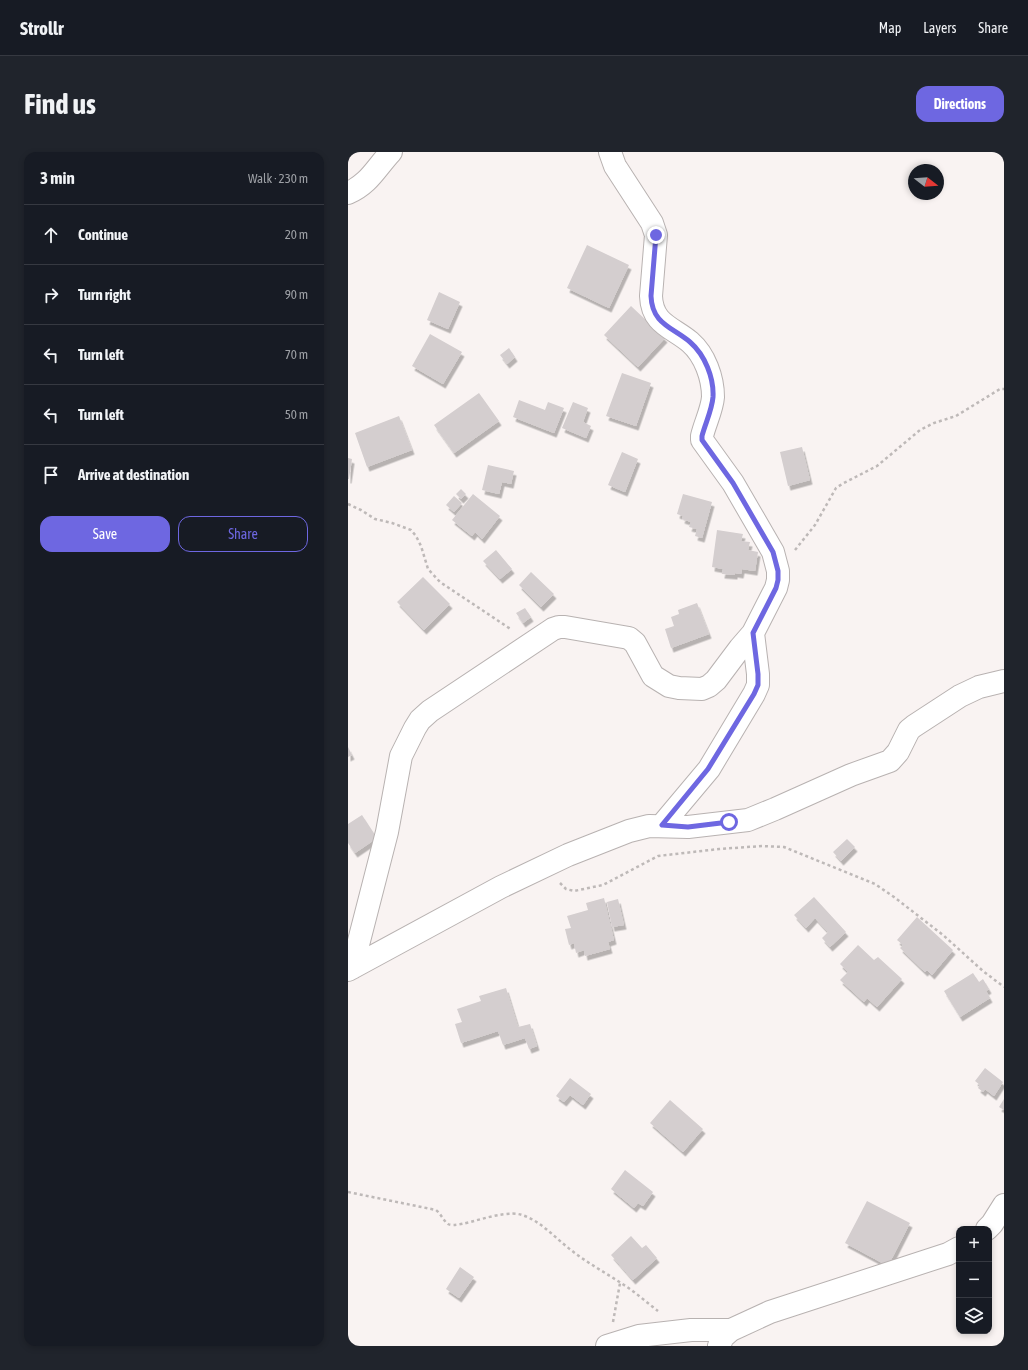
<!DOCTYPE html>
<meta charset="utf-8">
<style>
:root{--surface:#171b24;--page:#20242c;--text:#f1f3f6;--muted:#9ea1a6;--line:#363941;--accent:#6e67e1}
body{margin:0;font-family:"Asap Condensed",sans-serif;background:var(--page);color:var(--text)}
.controls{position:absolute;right:12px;bottom:12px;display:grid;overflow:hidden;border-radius:8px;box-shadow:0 2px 6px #0003}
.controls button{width:36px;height:36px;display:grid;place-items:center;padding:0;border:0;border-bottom:1px solid var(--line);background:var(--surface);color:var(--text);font:20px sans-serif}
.compass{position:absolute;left:560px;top:12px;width:36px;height:36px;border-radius:50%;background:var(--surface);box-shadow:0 2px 6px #0003;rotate:107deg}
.stop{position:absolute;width:12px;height:12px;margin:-9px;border:3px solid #6e67e1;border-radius:50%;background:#fff}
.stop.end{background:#6e67e1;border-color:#fff;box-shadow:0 1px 4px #0008}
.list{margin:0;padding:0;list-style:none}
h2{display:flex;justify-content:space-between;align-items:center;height:52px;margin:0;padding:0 16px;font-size:17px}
h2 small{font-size:13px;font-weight:400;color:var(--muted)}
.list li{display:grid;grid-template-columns:26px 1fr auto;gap:12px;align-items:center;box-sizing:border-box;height:60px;padding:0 16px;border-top:1px solid var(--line)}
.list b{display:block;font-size:15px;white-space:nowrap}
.list em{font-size:13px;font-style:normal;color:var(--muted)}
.actions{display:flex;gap:8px;padding:12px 16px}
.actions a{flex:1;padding:9px 0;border:1px solid var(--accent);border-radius:12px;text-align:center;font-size:14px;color:var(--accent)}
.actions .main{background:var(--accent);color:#fff}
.icon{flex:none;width:22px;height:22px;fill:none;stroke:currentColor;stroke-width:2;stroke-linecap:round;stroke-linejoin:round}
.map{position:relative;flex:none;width:656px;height:1194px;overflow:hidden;border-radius:12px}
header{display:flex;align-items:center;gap:24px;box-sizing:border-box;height:56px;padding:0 20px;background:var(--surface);border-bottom:1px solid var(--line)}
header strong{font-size:19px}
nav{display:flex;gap:22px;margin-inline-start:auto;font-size:14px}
.intro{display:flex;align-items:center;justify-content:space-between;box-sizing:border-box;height:96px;padding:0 24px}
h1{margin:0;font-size:28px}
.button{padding:10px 18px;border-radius:12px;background:var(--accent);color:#fff;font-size:14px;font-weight:700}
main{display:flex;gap:24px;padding:0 24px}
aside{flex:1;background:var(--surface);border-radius:12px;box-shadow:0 2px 6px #0003}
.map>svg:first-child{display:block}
.building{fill:#d4cecf;filter:url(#shadow)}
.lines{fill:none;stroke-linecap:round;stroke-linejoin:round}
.minor-casing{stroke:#b8b2b1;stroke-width:24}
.path{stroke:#beb9b8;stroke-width:2.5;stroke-dasharray:3 3;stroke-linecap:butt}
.minor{stroke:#fff;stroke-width:22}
.route{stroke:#6e67e1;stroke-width:5}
</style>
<header>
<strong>Strollr</strong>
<nav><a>Map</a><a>Layers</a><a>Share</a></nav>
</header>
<div class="intro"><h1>Find us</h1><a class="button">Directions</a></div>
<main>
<aside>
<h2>3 min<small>Walk · 230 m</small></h2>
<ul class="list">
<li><svg class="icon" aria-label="ahead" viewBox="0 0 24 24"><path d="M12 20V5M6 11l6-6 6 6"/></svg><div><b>Continue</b></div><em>20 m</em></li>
<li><svg class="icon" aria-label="right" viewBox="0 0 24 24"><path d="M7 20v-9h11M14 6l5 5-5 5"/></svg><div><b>Turn right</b></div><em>90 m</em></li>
<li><svg class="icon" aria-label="left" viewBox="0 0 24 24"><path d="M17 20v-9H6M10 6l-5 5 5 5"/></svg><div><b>Turn left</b></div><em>70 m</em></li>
<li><svg class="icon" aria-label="left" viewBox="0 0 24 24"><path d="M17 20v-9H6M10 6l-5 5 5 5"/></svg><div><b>Turn left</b></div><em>50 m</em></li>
<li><svg class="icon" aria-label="arrive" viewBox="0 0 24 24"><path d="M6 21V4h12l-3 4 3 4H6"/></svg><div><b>Arrive at destination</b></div></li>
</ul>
<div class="actions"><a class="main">Save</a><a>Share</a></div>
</aside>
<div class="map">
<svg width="656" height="1194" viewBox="0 0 656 1194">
<defs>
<filter id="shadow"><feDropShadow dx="2.5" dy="4.5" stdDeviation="0" flood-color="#0004"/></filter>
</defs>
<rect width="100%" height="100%" fill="#f9f3f2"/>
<!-- building -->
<path class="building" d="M239,93l42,20 -20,43 -42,-20z
M91,140l21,10 -12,27 -21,-9z
M283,154l34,32 -27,29 -34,-32z
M82,182l32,18 -19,32 -31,-18z
M161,196l6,9 -8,7 -7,-9z
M274,221l29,10 -15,43 -30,-10z
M131,241l20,28 -45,32 -20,-28z
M171,248l26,10 3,-8 16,6 -10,25 -41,-16z
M225,250l15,6 -5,14 8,4 -5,12 -24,-10z
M51,264l13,34 -45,17 -12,-34z
M454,295l8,33 -22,6 -8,-34z
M274,300l16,7 -13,33 -17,-7z
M0,306l4,1 -3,20h-1z
M140,313l26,6 -3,13 -9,-2 -3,12 -17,-4z
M113,337l5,5 -5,5 -5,-5z
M125,342l27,22 -18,23 -7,-7 -3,4 -20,-16z
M335,342l29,8 -10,36 -7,-2 2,-7 -8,-2 2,-5 -9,-3 1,-3 -6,-2z
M106,344l8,7 -8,9 -8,-7z
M369,378l26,4 -2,7 9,1 -2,8 10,2 -3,19 -13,-2 -1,5 -6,-1v2l-13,-1 1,-5 -11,-2z
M148,398l16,19 -12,10 -17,-18z
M183,420l23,22 -13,13 -22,-22z
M75,425l27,27 -26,26 -27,-28z
M349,451l12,31 -38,14 -6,-19 9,-3 -3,-9 8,-3 -1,-4z
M177,456l6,9 -8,6 -7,-10z
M0,595l4,8 -4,2z
M14,663l15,23 -22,15 -7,-10v-19z
M499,687l8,8 -14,14 -8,-9z
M466,745l32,35 -16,15 -8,-9 6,-6 -13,-14 -9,10 -12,-13z
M256,746l10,42 -6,2 2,7 -25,7 -1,-6 -8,3 -2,-10 -5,2 -4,-16 6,-1 -4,-12 21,-6 -2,-7z
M270,747l6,26 -12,2 -5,-25z
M569,765l36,33 -21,25 -5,-5 -2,2 -25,-24 3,-3 -6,-5z
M510,793l16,15 4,-3 24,22 -25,28 -10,-9 -3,4 -24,-22 8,-8 -8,-8z
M625,821l6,9 4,-3 6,10 -3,2 4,7 -30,19 -16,-26z
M158,836l12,39 12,-3 7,22 -8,3 -4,-11 -22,7 -5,-14 -37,12 -6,-19 7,-2 -5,-13 24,-8 -2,-5z
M637,916l18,14 -9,14 -9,-7 -2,3 -5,-4 2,-3 -5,-4z
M222,926l21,16 -8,11 -13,-10 -6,7 -8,-6z
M656,947v11l-5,-3z
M322,948l33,29 -20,23 -33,-29z
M277,1018l28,22 -10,14 -5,-3 -4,5 -23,-19z
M519,1049l43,22 -22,43 -43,-23z
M283,1084l11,12 4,-3 11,13 -24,22 -22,-25z
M112,1115l14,10 -15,21 -13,-9z"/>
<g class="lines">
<!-- minor casing -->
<g class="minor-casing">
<path id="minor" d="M262,0l5,14 37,57 4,12 -5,61c1,28 21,31 39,46 15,13 23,36 23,55 -1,13 -8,26 -11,39v4l31,43 40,69 5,19v9l-2,8 -23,45 5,41v11l-4,9 -45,75 -47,56
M0,41c21,-9 28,-25 43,-41
M4,816l35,-136 14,-76 14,-28 5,-8 10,-9 123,-82 6,-2h6l64,11 6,5 18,33 16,10 10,2 23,1 7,-3 7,-6 24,-32 13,-15
M0,818l153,-83 67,-32 61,-24 20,-5 39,1 60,-7 27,-11 76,-34 39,-14 8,-9 11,-22 5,-4 46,-30 19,-9 25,-6
M639,1077l5,-5 12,-19
M259,1194l32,-10 52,-6h40
M371,1194l4,-9 8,-7 39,-18 178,-58 11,-6"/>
</g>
<!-- path -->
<path class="path" d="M0,352l13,6 14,9 17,4 19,7 5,6 5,10 7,23 12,13 72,48
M447,398l20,-25 21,-37 6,-4 35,-18 43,-36 14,-7 22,-7 44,-27h4
M212,731l6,6 8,2 29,-6 55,-29 61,-7 43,-3 22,1 91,37 19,13 49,38 40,36 21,16
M0,1040l88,18c5,4 7,10 12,14 10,6 53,-16 74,-9 19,6 33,23 49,35 20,16 43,27 63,42 8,6 16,13 24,19
M265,1170l7,-39"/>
<!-- minor -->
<use href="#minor" class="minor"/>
</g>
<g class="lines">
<!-- route -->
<path class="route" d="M308,83l-5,61c1,28 21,31 39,46 15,13 24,36 23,55 -1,13 -8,27 -11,39v4l31,43 40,69 5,19v9l-2,8 -23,45 5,41v11l-4,9 -46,75 -46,56 26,2 41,-5"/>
</g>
</svg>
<div class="controls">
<button>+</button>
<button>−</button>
<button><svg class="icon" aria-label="layers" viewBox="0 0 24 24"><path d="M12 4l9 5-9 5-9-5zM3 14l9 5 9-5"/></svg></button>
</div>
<svg class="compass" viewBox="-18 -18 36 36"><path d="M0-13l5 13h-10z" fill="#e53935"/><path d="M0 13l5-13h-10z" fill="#9ea1a6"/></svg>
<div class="stop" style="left:381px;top:670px"></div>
<div class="stop end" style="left:308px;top:83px"></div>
</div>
</main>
